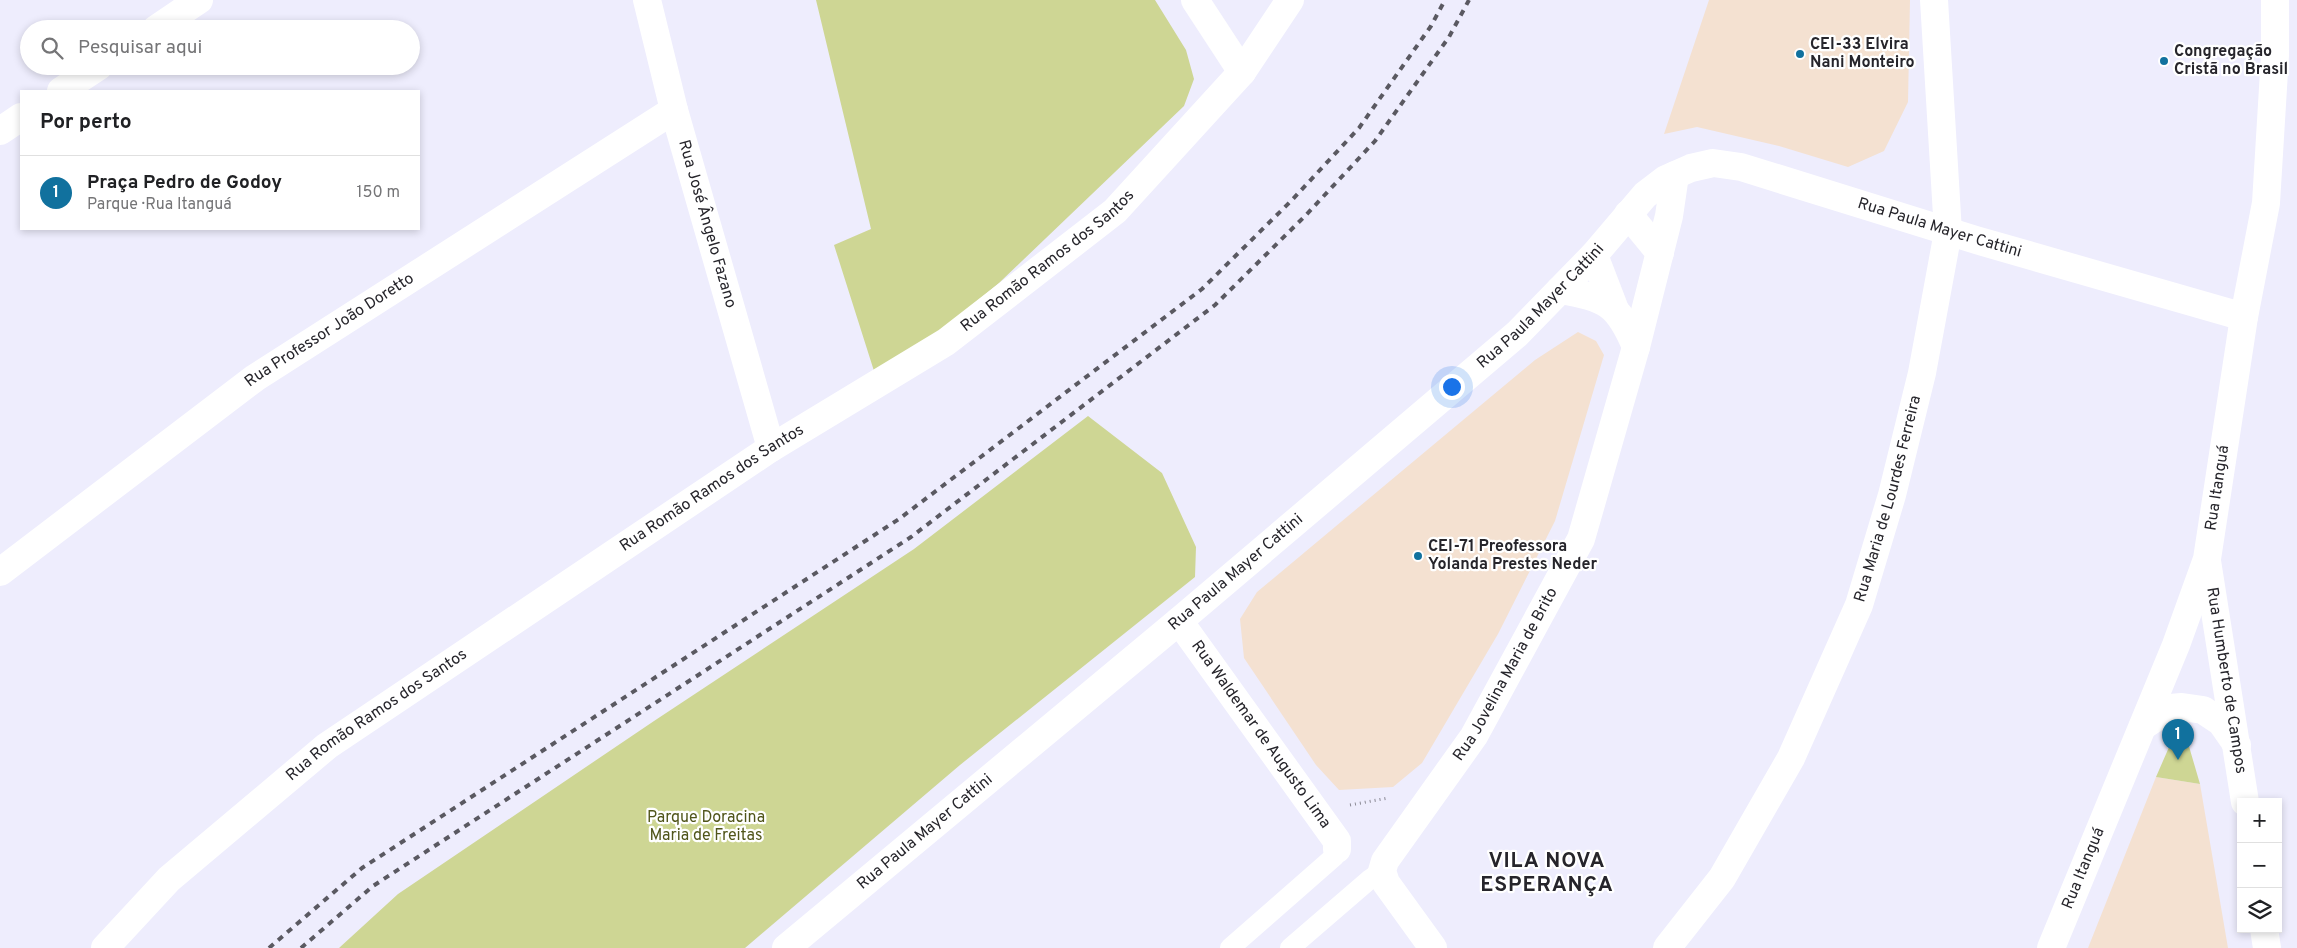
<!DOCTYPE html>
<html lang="pt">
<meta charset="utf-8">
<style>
:root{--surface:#fff;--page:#f2f2f2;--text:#202124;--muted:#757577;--line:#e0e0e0;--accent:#11719e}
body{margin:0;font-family:Overpass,sans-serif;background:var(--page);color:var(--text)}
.controls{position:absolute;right:15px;bottom:15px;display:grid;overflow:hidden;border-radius:0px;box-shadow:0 2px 8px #0003}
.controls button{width:45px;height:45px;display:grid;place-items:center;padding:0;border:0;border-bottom:1px solid var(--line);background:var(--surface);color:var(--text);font:25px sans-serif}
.you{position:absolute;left:1451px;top:386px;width:18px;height:18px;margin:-12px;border:4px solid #fff;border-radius:50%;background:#1a73e8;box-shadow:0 0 0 8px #1a73e833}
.badge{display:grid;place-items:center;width:32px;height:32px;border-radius:50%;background:var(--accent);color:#fff;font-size:16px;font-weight:700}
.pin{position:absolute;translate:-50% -41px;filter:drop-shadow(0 1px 2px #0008)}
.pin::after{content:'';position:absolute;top:26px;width:18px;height:15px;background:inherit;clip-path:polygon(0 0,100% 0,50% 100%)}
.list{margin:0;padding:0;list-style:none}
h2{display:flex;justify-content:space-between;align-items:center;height:65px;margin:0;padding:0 20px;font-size:21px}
h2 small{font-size:16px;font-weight:400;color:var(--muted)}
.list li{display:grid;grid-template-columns:32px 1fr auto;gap:15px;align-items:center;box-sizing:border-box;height:75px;padding:0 20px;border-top:1px solid var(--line)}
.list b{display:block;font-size:19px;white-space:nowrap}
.list p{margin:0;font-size:16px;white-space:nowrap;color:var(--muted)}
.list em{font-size:16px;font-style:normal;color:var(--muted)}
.icon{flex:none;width:28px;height:28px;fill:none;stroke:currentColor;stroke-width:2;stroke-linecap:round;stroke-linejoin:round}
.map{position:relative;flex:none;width:2297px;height:948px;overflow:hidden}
.search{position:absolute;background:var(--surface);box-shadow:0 2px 8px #0003;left:20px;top:20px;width:400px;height:55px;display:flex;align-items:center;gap:12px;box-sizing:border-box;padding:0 18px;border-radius:28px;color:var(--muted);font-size:19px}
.panel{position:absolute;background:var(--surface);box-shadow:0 2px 8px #0003;left:20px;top:90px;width:400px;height:140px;border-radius:0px}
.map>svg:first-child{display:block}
.education{fill:#f4e1d1}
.green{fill:#ced694}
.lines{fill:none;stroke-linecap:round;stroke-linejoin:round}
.path{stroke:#8a8994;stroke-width:3;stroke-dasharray:1 4;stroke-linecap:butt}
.lane{stroke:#fff;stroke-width:20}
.street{stroke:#fff;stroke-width:28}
.secondary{stroke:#fff;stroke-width:28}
.rail{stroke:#5a5961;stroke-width:4;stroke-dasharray:6 6;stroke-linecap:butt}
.poi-dot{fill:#11719e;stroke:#fff;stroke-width:2}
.labels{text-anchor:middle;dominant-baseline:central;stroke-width:4.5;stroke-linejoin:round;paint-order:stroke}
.poi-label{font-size:16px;font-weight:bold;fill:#26252b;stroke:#fff;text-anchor:start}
.street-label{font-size:16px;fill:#26252b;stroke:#fff}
.park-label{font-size:16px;fill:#50551a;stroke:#fff}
.district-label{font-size:21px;font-weight:bold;letter-spacing:1px;fill:#26252b;stroke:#fff}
</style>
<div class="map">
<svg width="2297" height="948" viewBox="0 0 2297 948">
<rect width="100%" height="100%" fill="#eeedfd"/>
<!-- education -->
<path class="education" d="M1709,0h201l-2,102 -24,49 -36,16 -69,-21 -82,-19 -33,7z
M1578,332l18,9 8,14 -49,166 -57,113 -76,129 -29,24 -54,3 -23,-25 -72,-107 -4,-39 17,-27 278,-232z
M2156,777l44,7 28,164h-140z"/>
<!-- green -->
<path class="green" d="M816,0h339l31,50 8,29 -10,27 -185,177 -57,47 -68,41 -40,-126 37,-16z
M1088,416l74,57 34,74 -1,30 -235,188 -215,183h-406l59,-54 256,-173 260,-172z
M2173,738h8l7,5 12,41 -44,-7z"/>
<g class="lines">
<!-- path -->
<path class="path" d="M1350,805l38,-7"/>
<!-- lane -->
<path class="lane" d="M1230,948l105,-92 2,-7
M1290,948l79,-68 13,-9"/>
<!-- street -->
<g class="street">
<path id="s1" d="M647,0l27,110 97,338"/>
<path d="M1195,0l47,72"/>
<path d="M1628,214l32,39"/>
<path d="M1594,255l20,52"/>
<path d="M1560,290c46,8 58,13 76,57"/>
<path id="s2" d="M2207,561l38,241"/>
<path id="s3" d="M0,572l255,-194 419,-268"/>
<path id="s4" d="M1179,621l158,220v8"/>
<path d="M2143,726l27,-18 12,-1 21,3 18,12 16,23"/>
<path d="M2264,929l3,19"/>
<path id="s5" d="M105,948l64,-69 158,-133 444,-298 175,-106 169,-131 127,-139 48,-72"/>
<path id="s6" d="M786,948l393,-327 338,-287 77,-79 51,-60 21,-16 25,-11 22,-5 28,4 235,73 268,77"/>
<path id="s7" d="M1433,948l-47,-65 -4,-12 3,-10 89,-125 107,-197 55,-192 33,-131 6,-41"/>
<path id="s8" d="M1667,948l55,-70 69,-120 68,-153 33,-110 30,-122 26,-141 -14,-232"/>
<path id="s9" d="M2051,948l125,-303 31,-86 37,-242 22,-114 9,-148v-55"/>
</g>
<!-- secondary -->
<path class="secondary" d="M156,29l43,-29
M61,91l38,-25
M0,131l21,-14"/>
<!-- rail -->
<path class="rail" d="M269,948l93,-80 537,-349 303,-230 90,-89 67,-72 72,-102 14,-26
M301,948l72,-62 538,-349 304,-232 91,-90 69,-74 74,-104 20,-37"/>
</g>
<!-- markers -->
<g class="poi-dot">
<circle cx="1800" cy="54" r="5"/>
<circle cx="2164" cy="61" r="5"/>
<circle cx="1418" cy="556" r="5"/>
</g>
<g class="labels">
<!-- poi labels -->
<g class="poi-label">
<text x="1810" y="45">CEI-33 Elvira<tspan x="1810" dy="18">Nani Monteiro</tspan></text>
<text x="2174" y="52">Congregação<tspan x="2174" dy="18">Cristã no Brasil</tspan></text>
<text x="1428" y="547">CEI-71 Preofessora<tspan x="1428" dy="18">Yolanda Prestes Neder</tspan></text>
</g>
<!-- street labels -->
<g class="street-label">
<text stroke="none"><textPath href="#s1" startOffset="232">Rua José Ângelo Fazano</textPath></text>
<text stroke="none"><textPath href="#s6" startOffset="1456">Rua Paula Mayer Cattini</textPath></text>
<text stroke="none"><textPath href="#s5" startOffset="1170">Rua Romão Ramos dos Santos</textPath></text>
<text stroke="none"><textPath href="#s6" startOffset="991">Rua Paula Mayer Cattini</textPath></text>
<text stroke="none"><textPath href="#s3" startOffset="409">Rua Professor João Doretto</textPath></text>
<text stroke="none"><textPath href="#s9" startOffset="491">Rua Itanguá</textPath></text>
<text stroke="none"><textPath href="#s5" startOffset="764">Rua Romão Ramos dos Santos</textPath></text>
<text stroke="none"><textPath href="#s8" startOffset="505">Rua Maria de Lourdes Ferreira</textPath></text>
<text stroke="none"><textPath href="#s6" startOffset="586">Rua Paula Mayer Cattini</textPath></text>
<text stroke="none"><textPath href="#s7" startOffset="326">Rua Jovelina Maria de Brito</textPath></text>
<text stroke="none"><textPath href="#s2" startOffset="121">Rua Humberto de Campos</textPath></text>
<text stroke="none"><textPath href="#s5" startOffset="359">Rua Romão Ramos dos Santos</textPath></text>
<text stroke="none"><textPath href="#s4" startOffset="140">Rua Waldemar de Augusto Lima</textPath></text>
<text stroke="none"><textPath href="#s6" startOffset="181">Rua Paula Mayer Cattini</textPath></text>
<text stroke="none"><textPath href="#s9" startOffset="86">Rua Itanguá</textPath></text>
</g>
<!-- park labels -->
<g class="park-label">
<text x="706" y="818">Parque Doracina<tspan x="706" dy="18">Maria de Freitas</tspan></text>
</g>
<!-- district labels -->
<g class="district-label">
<text x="1547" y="861">VILA NOVA<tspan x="1547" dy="24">ESPERANÇA</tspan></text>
</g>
</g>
</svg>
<div class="controls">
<button>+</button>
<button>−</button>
<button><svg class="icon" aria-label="layers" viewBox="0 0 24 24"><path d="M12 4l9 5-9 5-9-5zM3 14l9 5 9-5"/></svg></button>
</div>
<div class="you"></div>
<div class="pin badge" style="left:2178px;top:760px">1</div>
<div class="search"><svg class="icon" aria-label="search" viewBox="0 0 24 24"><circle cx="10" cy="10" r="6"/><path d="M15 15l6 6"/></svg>Pesquisar aqui</div>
<section class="panel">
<h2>Por perto<small></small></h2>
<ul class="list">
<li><span class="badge">1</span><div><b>Praça Pedro de Godoy</b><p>Parque · Rua Itanguá</p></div><em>150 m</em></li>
</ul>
</section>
</div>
